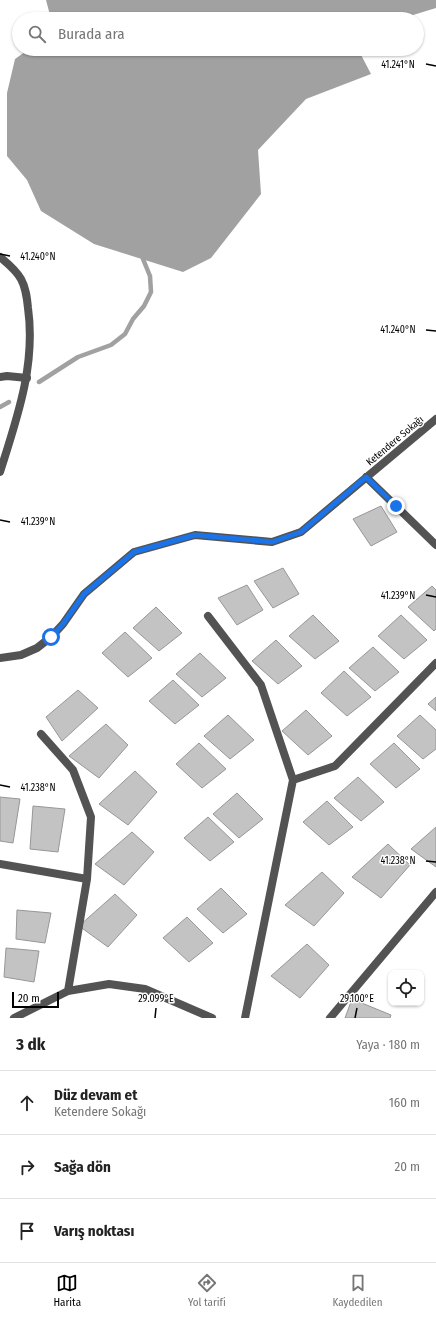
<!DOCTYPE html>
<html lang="tr">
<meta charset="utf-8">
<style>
:root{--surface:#fff;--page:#f2f2f2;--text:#222;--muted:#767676;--line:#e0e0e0;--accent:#000}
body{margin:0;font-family:"Fira Sans Condensed",sans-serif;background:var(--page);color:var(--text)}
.controls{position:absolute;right:12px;bottom:12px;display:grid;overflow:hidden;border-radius:8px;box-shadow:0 1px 3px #0004}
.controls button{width:36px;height:36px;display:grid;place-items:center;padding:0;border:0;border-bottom:1px solid var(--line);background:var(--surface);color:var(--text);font:20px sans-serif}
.scale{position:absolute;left:12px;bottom:10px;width:47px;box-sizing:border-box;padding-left:4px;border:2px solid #000;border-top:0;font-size:11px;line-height:14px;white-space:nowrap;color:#000;-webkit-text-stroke:3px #fff;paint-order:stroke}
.stop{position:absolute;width:12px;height:12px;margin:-9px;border:3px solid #1a73e8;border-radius:50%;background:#fff}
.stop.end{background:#1a73e8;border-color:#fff;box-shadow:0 1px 4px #0008}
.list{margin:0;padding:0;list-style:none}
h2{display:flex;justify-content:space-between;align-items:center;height:52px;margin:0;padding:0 16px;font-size:17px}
h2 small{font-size:13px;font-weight:400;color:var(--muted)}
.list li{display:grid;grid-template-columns:26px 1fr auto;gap:12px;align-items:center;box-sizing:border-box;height:64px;padding:0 16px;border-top:1px solid var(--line)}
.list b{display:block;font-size:15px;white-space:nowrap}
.list p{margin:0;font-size:13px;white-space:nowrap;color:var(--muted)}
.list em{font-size:13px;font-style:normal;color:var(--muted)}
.icon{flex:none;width:22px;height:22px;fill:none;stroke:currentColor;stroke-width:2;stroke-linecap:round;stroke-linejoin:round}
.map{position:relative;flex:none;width:436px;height:1018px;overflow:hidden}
.search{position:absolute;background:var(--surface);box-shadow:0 1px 3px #0004;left:12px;right:12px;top:12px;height:44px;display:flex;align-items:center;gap:10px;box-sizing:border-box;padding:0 14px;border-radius:22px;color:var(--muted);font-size:15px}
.sheet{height:244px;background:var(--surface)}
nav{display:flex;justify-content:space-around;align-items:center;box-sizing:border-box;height:56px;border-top:1px solid var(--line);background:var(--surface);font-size:11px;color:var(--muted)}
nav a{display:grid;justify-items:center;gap:2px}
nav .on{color:var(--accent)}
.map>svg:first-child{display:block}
.water{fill:#a1a1a1}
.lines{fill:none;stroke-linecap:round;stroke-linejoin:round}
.stream{stroke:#a1a1a1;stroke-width:4.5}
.building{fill:#c3c3c3;stroke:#979797}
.lane{stroke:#535353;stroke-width:8}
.street{stroke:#535353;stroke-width:8}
.route{stroke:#1a73e8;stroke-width:5}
.ticks{fill:none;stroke:#000;stroke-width:1.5}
.labels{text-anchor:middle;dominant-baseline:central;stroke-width:3;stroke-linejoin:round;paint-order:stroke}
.street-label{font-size:10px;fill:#000;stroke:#fff}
.ticks-label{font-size:10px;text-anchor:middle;fill:#000;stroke:#fff;stroke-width:3;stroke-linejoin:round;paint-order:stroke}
</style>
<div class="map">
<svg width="436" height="1018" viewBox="0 0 436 1018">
<rect width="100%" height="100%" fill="#fff"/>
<!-- water -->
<path class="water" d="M46,0h390v8l-36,11h-349z
M29,49h329l13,25 -65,25 -48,51 3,44 -50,64 -28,14 -89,-28 -53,-33 -14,-31 -20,-24v-63l8,-34z"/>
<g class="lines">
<!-- stream -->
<path class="stream" d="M39,382l39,-25 33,-12 14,-11 8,-15 11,-13 7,-14 -1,-16 -7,-17
M0,407l9,-5"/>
</g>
<!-- building -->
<path class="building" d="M381,506l16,26 -26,14 -18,-27z
M283,568l16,26 -26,14 -19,-27z
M247,585l16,25 -26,15 -19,-27z
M432,586l4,4v39l-2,2 -26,-24z
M156,607l26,26 -23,18 -26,-23z
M313,615l26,26 -24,18 -26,-23z
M401,615l26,25 -23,19 -26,-23z
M125,632l27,26 -24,19 -26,-24z
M276,640l26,26 -24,18 -26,-23z
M373,647l26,25 -24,19 -26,-23z
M200,653l26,25 -24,19 -26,-23z
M344,671l27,26 -24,19 -26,-23z
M173,680l26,25 -24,19 -26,-23z
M78,690l20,18 -36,33 -16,-24z
M436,697v14l-8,-7z
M306,710l26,26 -24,19 -26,-24z
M228,715l26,25 -24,19 -26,-23z
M420,715l16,15v19l-13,10 -26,-23z
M106,724l22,21 -29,33 -30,-22z
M199,743l27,26 -24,19 -26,-24z
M394,743l26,26 -24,19 -26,-24z
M135,771l22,21 -29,33 -29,-21z
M358,777l26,25 -23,19 -27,-23z
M237,793l26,26 -24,19 -26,-24z
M0,797l20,2 -7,44 -13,-2z
M327,801l26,26 -24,18 -26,-23z
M33,806l32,3 -7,43 -28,-3z
M208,817l26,25 -24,19 -26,-23z
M436,827v40l-25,-18z
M132,832l22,20 -30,33 -29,-21z
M388,844l22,21 -29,33 -29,-21z
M322,872l22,21 -30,33 -29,-21z
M221,888l26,26 -24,19 -26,-24z
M115,894l22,21 -29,32 -29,-21z
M17,910l34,3 -6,30 -29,-4z
M187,917l26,26 -24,19 -26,-24z
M307,944l22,21 -29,33 -29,-22z
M6,948l33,3 -5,31 -30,-5z
M352,999l39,16 -1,3h-45z"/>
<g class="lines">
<!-- lane -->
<path class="lane" d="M0,377l7,-1 20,2"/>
<!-- street -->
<path class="street" d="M0,257c7,6 16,13 21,22 5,9 6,19 7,29 8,57 -11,110 -28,164
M366,477l70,68
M208,616l53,69 32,95
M0,658l21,-3 16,-7 14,-11 12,-13 21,-30 50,-42 61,-17 77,7 29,-10 135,-113
M41,734l32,36 18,47 -4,62
M0,864l87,15 -19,112
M14,1018l54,-27 41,-7 36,5 67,29
M245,1018l48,-238 42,-14 101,-103
M330,1018l106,-126"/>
</g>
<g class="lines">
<!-- route -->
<path class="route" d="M51,637l12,-13 21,-30 50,-42 61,-17 77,7 29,-10 65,-55 30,29"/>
</g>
<!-- ticks -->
<path class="ticks" d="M426,64l10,2M0,254l10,2M426,330l10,1M0,520l10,2M426,595l10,2M0,785l10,2M426,861l10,1M155,1018l1,-10M355,1018l2,-10"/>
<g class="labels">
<!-- street labels -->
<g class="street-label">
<text transform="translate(395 441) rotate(-40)">Ketendere Sokağı</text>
</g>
</g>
<g class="ticks-label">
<text x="398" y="68">41.241°N</text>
<text x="38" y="260">41.240°N</text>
<text x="398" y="333">41.240°N</text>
<text x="38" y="525">41.239°N</text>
<text x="398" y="599">41.239°N</text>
<text x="38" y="791">41.238°N</text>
<text x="398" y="864">41.238°N</text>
<text x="156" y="1002">29.099°E</text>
<text x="357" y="1002">29.100°E</text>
</g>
</svg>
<div class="controls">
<button><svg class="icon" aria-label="locate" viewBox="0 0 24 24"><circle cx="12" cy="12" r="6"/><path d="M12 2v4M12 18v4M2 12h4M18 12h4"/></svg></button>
</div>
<div class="scale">20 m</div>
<div class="stop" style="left:51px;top:637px"></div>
<div class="stop end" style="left:396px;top:506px"></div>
<div class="search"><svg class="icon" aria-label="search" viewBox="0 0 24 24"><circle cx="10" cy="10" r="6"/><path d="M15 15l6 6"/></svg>Burada ara</div>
</div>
<section class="sheet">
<h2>3 dk<small>Yaya · 180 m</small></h2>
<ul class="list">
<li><svg class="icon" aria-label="ahead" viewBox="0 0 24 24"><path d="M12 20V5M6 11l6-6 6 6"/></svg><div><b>Düz devam et</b><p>Ketendere Sokağı</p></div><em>160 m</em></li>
<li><svg class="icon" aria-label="right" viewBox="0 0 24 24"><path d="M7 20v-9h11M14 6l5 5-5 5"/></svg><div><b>Sağa dön</b></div><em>20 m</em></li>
<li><svg class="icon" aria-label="arrive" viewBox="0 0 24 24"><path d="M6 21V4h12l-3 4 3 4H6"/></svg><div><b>Varış noktası</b></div></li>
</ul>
</section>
<nav>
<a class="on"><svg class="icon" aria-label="map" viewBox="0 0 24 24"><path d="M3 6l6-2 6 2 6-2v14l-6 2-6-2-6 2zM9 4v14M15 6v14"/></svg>Harita</a>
<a><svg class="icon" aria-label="directions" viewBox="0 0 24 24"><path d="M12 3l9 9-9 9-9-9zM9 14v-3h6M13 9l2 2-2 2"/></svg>Yol tarifi</a>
<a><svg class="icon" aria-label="saved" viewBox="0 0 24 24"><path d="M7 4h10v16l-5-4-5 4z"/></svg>Kaydedilen</a>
</nav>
